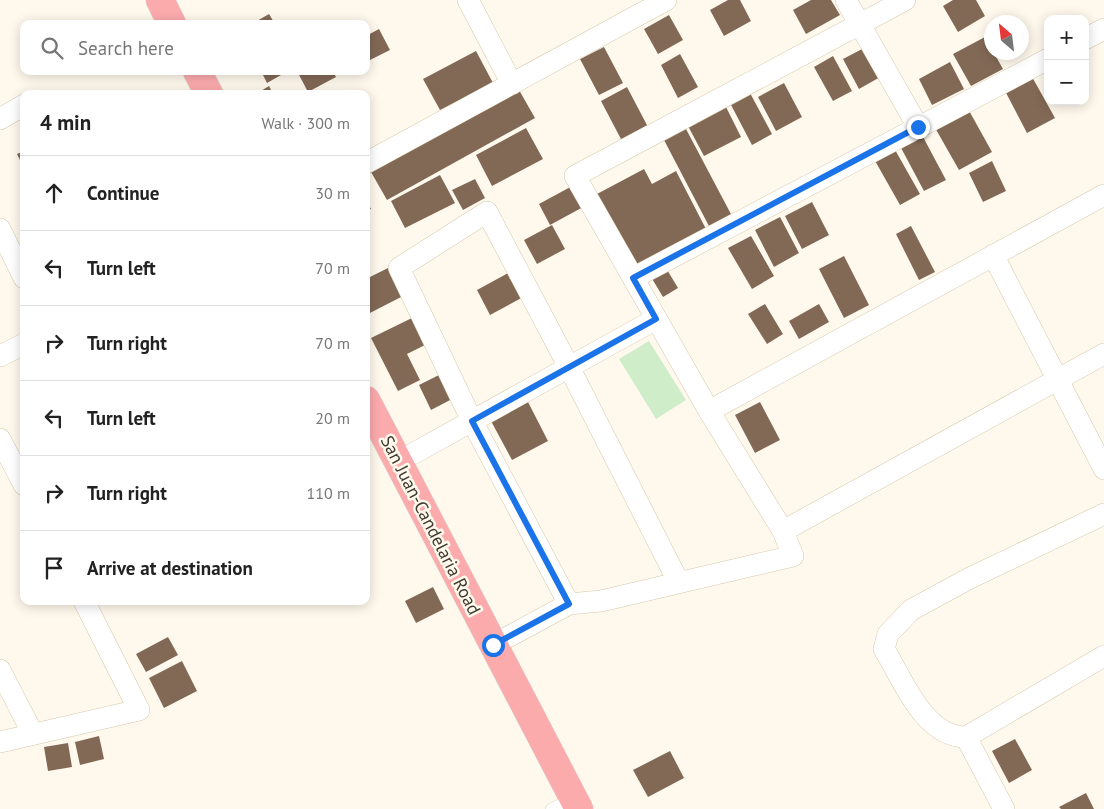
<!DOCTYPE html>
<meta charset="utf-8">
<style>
:root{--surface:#fff;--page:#f2f2f2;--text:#222;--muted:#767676;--line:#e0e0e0}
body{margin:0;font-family:"PT Sans",sans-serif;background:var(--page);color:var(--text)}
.controls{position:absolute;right:15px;top:15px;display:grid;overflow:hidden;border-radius:10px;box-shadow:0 2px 12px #0003}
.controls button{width:45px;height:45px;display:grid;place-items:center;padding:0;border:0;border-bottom:1px solid var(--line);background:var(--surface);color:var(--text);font:25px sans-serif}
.compass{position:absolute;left:984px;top:15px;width:45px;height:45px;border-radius:50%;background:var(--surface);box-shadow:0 2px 12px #0003;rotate:332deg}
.stop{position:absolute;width:15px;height:15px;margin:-11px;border:4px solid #1a73e8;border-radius:50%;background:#fff}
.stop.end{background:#1a73e8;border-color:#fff;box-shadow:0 1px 5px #0008}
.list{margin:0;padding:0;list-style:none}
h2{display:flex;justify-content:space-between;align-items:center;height:65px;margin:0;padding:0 20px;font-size:21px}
h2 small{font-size:16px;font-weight:400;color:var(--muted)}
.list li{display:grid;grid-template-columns:32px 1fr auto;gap:15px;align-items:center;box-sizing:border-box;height:75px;padding:0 20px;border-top:1px solid var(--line)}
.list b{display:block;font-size:19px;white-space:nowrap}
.list em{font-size:16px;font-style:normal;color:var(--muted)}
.icon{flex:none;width:28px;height:28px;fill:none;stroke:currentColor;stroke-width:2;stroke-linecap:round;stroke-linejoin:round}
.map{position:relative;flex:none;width:1104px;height:809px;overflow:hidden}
.search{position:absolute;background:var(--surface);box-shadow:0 2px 12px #0003;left:20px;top:20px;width:350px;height:55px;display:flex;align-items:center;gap:12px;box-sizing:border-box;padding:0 18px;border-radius:10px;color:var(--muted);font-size:19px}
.panel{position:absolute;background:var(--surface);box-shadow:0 2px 12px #0003;left:20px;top:90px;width:350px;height:515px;border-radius:10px}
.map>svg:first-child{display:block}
.green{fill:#cfedc9}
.building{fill:#826956}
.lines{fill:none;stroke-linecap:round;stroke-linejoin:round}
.lane-casing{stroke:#d6c9ab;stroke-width:12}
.street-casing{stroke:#d6c9ab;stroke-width:22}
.primary-casing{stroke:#d9d8d5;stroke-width:29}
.lane{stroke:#fff;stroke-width:11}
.street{stroke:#fff;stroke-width:21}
.primary{stroke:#fcabad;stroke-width:28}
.route{stroke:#1a73e8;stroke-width:6}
.labels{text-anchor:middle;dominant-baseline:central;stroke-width:5;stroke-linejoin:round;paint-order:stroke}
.street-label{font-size:18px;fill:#403a2e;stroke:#fff9ed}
</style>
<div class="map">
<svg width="1104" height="809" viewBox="0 0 1104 809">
<rect width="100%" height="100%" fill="#fff9ed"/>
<!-- green -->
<path class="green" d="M649,341l37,59 -30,19 -37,-60z"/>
<!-- building -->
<path class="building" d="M728,0h12l11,21 -27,15 -14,-26z
M811,0h20l9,15 -34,19 -13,-24z
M953,0h23l9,16 -27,16 -15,-26z
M269,14l6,10h-23z
M669,15l14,25 -25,14 -14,-25z
M379,29l11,21 -24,12v-26z
M985,37l18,32 -32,17 -18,-32z
M604,47l19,36 -24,12 -19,-36z
M866,47l16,29 -23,13 -16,-30z
M476,51l17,32 -53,27 -17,-31z
M680,54l18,33 -20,11 -17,-33z
M833,56l19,35 -19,10 -19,-34z
M950,62l14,27 -32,16 -13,-26z
M261,71h27l-21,12z
M297,71h36l3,6 -28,15z
M1031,75l24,43 -28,15 -23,-44z
M784,83l18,34 -26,14 -18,-34z
M269,86l4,8h-17z
M627,87l21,40 -26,14 -21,-40z
M519,90l16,28 -148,82 -16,-28z
M750,93l22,41 -20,11 -22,-42z
M726,107l15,30 -37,19 -16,-30z
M967,107l25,45 -33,18 -25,-44z
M526,128l17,31 -51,27 -16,-31z
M686,129l46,87 -22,12 -46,-88z
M922,135l24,45 -22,11 -24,-45z
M894,148l26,46 -20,11 -26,-46z
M24,151v17l-7,-14z
M992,161l14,30 -23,11 -14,-29z
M644,169l8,15 24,-13 31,60 -71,38 -39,-75z
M440,175l15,28 -50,25 -14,-27z
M475,179l10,19 -22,12 -11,-20z
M574,185l11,21 -35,19 -11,-21z
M366,200l5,9 -5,2z
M812,202l17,33 -27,14 -17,-33z
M780,217l19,36 -25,14 -19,-37z
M552,225l13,24 -28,15 -13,-24z
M911,226l24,46 -16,8 -23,-46z
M751,236l23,40 -22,13 -24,-41z
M844,256l25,49 -25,13 -25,-49z
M390,267l15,28 -39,20v-36z
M666,268l12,20 -15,9 -12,-20z
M512,271l13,25 -35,19 -13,-25z
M765,304l18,30 -16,10 -19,-30z
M819,304l10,18 -30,17 -10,-18z
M416,316l13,27 -22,11 13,26 -22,11 -27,-53z
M441,374l13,24 -23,12 -12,-25z
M528,402l20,39 -36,19 -21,-39z
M760,402l20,38 -25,13 -20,-38z
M433,587l11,22 -28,14 -11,-22z
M168,637l10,18 -32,17 -10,-18z
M182,661l15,30 -33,17 -15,-30z
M99,736l5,23 -24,6 -5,-23z
M1015,739l17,31 -23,13 -17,-32z
M68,743l4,24 -24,4 -4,-24z
M670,751l14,27 -36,19 -15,-27z
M1086,793l8,16h-33l-2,-2z"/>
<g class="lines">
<!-- lane casing -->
<g class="lane-casing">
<path id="lane" d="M551,809l22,-11"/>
</g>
<!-- street casing -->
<g class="street-casing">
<path id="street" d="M468,0l44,84
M846,0l72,127
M1085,39l19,-10
M0,119l24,-14
M366,163l300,-163
M0,229l24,49
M993,255l111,214
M633,278l415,-219
M0,356l24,-12
M709,411l395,-216
M0,439l24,46
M398,462l258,-143
M1104,514l-134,64 -59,32 -23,24 -4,15c19,31 40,88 82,88l138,-81
M783,531l321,-177
M569,604l-97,-183 -73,-153 88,-56 82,155 110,216
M493,645l76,-41 32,-3 192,-45 -10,-25 -74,-120 -134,-235 330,-176
M0,670l33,64
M966,737l38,72
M0,742l139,-32 -55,-109"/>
</g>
<!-- primary casing -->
<g class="primary-casing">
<path id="primary" d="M160,0l12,24
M197,71l12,23
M366,400l213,409"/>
</g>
<!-- lane -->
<use href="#lane" class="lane"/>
<!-- street -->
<use href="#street" class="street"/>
<!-- primary -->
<use href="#primary" class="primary"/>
</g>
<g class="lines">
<!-- route -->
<path class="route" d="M493,645l76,-41 -97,-183 184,-102 -23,-41 285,-151"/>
</g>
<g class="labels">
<!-- street labels -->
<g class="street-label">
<text transform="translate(431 525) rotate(63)">San Juan-Candelaria Road</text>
</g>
</g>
</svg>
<div class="controls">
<button>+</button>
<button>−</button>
</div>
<svg class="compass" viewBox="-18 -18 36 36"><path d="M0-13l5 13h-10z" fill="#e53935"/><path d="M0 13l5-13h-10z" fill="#767676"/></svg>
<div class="stop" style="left:493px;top:645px"></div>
<div class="stop end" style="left:918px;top:127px"></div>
<div class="search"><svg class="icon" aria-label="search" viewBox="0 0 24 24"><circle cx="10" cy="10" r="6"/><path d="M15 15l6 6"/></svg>Search here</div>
<section class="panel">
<h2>4 min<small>Walk · 300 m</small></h2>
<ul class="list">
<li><svg class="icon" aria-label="ahead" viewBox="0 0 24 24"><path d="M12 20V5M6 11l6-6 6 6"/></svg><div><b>Continue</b></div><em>30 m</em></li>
<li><svg class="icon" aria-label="left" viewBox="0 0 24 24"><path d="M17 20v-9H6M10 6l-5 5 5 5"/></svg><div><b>Turn left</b></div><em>70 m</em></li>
<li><svg class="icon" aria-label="right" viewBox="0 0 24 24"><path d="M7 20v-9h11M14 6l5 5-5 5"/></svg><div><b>Turn right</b></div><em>70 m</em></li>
<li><svg class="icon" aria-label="left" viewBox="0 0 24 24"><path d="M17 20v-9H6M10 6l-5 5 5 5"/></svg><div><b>Turn left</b></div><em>20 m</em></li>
<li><svg class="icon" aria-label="right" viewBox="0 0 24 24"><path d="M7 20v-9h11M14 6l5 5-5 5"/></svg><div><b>Turn right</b></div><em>110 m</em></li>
<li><svg class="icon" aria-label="arrive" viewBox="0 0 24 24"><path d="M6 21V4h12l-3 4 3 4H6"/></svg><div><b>Arrive at destination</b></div></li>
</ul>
</section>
</div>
